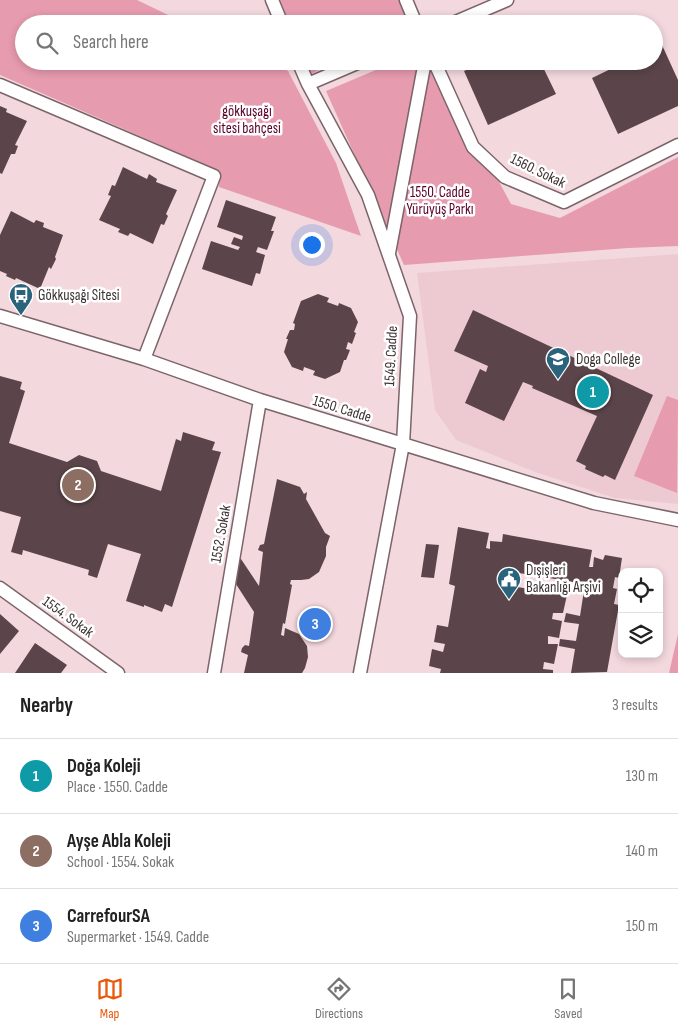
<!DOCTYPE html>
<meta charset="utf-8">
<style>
:root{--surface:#fff;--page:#f6f6f6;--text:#222;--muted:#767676;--line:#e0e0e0;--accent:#ea580c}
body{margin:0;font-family:"Sofia Sans Condensed",sans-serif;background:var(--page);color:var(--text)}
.controls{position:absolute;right:15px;bottom:15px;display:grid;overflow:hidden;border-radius:10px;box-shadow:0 2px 8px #0003}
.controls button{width:45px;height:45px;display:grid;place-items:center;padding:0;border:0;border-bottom:1px solid var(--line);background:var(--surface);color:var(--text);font:25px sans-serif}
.you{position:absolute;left:311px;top:244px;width:18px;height:18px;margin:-12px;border:4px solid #fff;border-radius:50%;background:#1a73e8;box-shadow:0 0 0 8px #1a73e833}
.badge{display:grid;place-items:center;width:32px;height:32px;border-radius:50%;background:var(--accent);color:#fff;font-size:16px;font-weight:700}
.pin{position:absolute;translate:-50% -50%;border:2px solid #fff;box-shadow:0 1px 5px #0006}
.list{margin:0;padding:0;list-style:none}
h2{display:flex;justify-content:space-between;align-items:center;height:65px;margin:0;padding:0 20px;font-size:21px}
h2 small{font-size:16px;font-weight:400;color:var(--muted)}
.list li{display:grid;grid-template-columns:32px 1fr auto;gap:15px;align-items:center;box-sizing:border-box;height:75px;padding:0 20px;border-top:1px solid var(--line)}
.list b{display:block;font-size:19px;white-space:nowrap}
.list p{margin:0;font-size:16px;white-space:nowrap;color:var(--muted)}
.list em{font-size:16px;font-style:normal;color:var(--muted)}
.icon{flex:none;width:28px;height:28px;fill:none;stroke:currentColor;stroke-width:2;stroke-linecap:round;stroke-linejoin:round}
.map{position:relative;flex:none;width:678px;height:673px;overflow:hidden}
.search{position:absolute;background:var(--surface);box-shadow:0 2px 8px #0003;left:15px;right:15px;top:15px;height:55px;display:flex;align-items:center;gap:12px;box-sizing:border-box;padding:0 18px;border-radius:28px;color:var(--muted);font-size:19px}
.sheet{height:290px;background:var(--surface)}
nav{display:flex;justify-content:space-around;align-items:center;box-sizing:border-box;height:70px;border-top:1px solid var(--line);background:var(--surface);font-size:14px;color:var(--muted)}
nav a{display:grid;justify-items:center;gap:2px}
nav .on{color:var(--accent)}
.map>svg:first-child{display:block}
.built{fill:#edcad2}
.green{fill:#e79baf}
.building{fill:#5b454a}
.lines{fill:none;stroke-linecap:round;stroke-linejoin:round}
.street-casing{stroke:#7c656a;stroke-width:15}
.street{stroke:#fff;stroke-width:12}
.labels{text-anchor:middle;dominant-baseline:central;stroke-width:5;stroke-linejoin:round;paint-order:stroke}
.park-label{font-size:15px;fill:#5a022a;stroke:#fff}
.street-label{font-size:15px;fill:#3d3335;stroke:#fff}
.poi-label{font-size:15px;fill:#3d3335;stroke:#fff;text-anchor:start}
</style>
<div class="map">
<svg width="678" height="673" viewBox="0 0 678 673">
<rect width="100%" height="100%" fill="#f3d8de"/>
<!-- built -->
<path class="built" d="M678,254v250l-63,-6 -80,-26 -79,-32 -21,-30 -18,-137z"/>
<!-- green -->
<path class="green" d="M0,0h137l50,24h-163v37h244l20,10 48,92 25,73 -142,-49 1,-16 -220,-96z
M280,0h119l10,24h-119z
M306,61h30l-25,13z
M397,61h37l77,143 49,14 118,-61v89l-50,2 -224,17 -78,-174z
M667,396l11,4 -1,93 -43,-17z
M678,634v39h-9z"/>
<!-- building -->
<path class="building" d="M662,45l16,35v26l-60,28 -26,-56 35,-17h27v-12z
M486,61h54l16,33 -68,31 -24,-54z
M0,106l7,3 -1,3 21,9 -12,24 3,1 -3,8h-4l-9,20 -2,-1z
M123,167l24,12 2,-5 8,5 -1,3 21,8 -11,24 2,2 -4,9 -3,-1 -8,20 -23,-11 -2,3 -10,-4 2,-3 -21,-9 12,-24 -3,-1 4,-10 3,1z
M226,200l50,17 -5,14h3l-7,19 -9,-3 -2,5 9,3 -5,19 -4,-1 -4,13 -50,-17 9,-28 27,9 2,-3 -9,-3 3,-7 8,3 1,-4 -26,-9z
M11,211l23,12 2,-3 8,3 -1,4 20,8 -8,22 1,2 -5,10 -2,-2 -9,22 -24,-11 -1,2 -9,-4 1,-2 -7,-3v-36z
M318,294l11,4 -2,4 11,4 1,-3 12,5 7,14 -4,10 2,1 -4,11 -4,-2 -2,7 4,1 -4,10h-2l-4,12 -15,7 -12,-4 2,-4 -11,-4 -1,4 -11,-4 -8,-15 4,-13h-2l4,-9h4l1,-6 -2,-1 8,-22z
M473,310l180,85 -38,85 -10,-5 -2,2 -18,-8 1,-3 -10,-5 21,-45 -65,-28 1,-2 -10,-4 -19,39 -39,-18 15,-34 6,3 2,-6 -34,-15z
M0,376l22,6 -2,7 5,2 -16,52 58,19 12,-7 18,6 4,10 60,20 15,-52 5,2 2,-9 32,10 -3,8 9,2 -49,155 -7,-3 -3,8 -18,-7v2l-18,-6 15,-47 -33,-10 -11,34 -9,-3 1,-5 -66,-20 -1,5 -11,-3 10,-35 -21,-6z
M277,479l23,8 4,7 3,-2 -1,7 19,34 5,3 -4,11v9l-7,16 -10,7 -8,1h-10l-1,4 2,1 -7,39 -2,-1 -2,12 3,1 1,-8 14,6 8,12 1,11 -3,11 -3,5h-58l4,-18 -7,-3 1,-4 3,-3 4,1 5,-34 -20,-31 5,-25 20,30 4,-34 -5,-2 2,-5 4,-1z
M458,527l31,6 -3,15 4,1v-8l12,1 1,-8 89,16 -3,17h4l1,-10 9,3 2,-5 17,3 -3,20 -4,-1 -2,11 4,1 -3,15 5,1 -12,67 -36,1 4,-24 -16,-3 1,-7 16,2 3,-17 -15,-2 2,-9 14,3 5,-32 -72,-12 -2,14 56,9 -4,18h-10l-1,6 10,2 -3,17 -11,-2v8h10l-4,20 -10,-2 -1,7 10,1v3h-113l1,-4 -12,-3 3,-17 11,3 2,-8 -11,-2 3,-17 11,2 7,-41 -6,-2z
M426,544l13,1 -5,33 -13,-1z
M0,614l19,17 -19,23z
M35,643l32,22 -6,8h-46z"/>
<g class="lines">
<!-- street casing -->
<g class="street-casing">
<path id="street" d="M272,0l10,24
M406,0l10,24
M451,24l56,-24
M298,61l10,23 60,111 42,121 -7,128 -43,229
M434,61l39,86 32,30 59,25 114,-57
M308,84l54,-23
M0,85l214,91 -70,183
M389,253l36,-192
M0,316l144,43 116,41 334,103 84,17
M0,588l118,85
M214,673l46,-273"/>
</g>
<!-- street -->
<use href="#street" class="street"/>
</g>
<!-- icons -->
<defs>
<g id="bus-pin" transform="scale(1.25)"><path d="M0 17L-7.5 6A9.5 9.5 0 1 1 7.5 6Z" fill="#2a637c" stroke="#fff"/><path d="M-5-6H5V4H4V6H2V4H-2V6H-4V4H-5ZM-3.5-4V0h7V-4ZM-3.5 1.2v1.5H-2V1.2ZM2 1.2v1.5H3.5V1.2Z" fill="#fff"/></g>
<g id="school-pin" transform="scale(1.25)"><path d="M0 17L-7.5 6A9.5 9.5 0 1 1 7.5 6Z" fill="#2a637c" stroke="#fff"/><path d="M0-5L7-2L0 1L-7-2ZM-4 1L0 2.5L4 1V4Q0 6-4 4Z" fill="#fff"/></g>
<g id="civic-pin" transform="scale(1.25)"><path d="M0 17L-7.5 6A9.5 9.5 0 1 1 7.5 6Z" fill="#2a637c" stroke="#fff"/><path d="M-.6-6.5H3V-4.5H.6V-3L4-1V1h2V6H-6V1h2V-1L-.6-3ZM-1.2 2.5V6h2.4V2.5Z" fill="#fff"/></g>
</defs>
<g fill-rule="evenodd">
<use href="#bus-pin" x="21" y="295"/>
<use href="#school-pin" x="558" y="359"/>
<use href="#civic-pin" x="509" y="579"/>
</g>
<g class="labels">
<!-- park labels -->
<g class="park-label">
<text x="247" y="111">gökkuşağı<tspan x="247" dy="17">sitesi bahçesi</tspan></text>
<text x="440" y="192">1550. Cadde<tspan x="440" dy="17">Yürüyüş Parkı</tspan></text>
</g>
<!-- street labels -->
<g class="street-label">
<text transform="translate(538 171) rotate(26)">1560. Sokak</text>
<text transform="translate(391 356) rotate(-87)">1549. Cadde</text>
<text transform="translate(342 409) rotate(17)">1550. Cadde</text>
<text transform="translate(221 534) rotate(-80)">1552. Sokak</text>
<text transform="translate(68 617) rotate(36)">1554. Sokak</text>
</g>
<!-- poi labels -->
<g class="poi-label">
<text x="38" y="295">Gökkuşağı Sitesi</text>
<text x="576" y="359">Doga College</text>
<text x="526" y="570">Dışişleri<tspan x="526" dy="17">Bakanlığı Arşivi</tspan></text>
</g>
</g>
</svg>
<div class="controls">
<button><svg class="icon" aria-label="locate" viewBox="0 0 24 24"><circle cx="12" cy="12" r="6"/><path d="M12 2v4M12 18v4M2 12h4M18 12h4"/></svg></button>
<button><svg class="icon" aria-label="layers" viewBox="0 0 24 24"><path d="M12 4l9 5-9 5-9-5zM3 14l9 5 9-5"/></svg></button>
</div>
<div class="you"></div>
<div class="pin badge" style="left:593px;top:392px;background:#0f9aa8">1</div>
<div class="pin badge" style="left:78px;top:485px;background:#8d6e63">2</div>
<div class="pin badge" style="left:315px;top:624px;background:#3f7fe0">3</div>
<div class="search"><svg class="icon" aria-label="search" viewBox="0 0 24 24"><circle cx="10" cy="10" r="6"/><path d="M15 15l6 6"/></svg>Search here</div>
</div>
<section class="sheet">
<h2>Nearby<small>3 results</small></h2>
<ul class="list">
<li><span class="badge" style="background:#0f9aa8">1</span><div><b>Doğa Koleji</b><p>Place · 1550. Cadde</p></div><em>130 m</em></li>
<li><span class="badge" style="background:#8d6e63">2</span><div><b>Ayşe Abla Koleji</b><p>School · 1554. Sokak</p></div><em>140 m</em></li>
<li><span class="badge" style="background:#3f7fe0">3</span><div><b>CarrefourSA</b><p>Supermarket · 1549. Cadde</p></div><em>150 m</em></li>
</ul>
</section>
<nav>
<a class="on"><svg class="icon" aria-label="map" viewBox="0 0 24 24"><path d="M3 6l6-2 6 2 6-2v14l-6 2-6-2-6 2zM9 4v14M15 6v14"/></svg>Map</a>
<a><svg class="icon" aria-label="directions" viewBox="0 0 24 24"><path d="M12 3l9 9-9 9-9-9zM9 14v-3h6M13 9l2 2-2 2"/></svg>Directions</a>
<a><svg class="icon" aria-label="saved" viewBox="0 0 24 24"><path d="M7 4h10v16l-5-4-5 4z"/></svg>Saved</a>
</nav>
